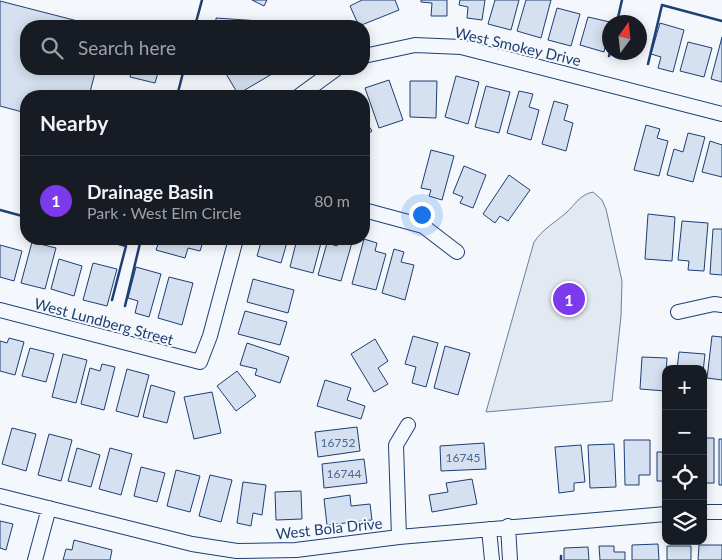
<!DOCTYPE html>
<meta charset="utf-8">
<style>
:root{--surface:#171b24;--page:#242831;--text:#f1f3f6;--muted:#9ea1a6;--line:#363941;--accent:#7c3aed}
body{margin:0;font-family:Lato,sans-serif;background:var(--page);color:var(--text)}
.controls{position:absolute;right:15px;bottom:15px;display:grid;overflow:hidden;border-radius:10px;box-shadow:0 2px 12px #0003}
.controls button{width:45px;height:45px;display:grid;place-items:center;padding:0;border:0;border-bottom:1px solid var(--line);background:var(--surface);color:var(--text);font:25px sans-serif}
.compass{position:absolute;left:602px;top:15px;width:45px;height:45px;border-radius:50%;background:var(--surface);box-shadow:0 2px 12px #0003;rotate:15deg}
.you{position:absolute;left:421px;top:214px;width:18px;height:18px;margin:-12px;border:4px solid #fff;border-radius:50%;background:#1a73e8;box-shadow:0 0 0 8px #1a73e833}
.badge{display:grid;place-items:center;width:32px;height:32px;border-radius:50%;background:var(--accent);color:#fff;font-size:16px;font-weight:700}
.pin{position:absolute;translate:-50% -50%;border:2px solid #fff;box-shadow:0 1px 5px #0006}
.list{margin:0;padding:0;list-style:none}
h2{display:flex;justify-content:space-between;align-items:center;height:65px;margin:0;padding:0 20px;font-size:21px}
h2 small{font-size:16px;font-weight:400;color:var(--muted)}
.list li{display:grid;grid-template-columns:32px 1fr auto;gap:15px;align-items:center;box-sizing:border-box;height:90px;padding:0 20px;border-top:1px solid var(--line)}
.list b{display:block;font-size:19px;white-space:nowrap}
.list p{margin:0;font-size:16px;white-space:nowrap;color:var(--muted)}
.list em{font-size:16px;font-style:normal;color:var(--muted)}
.icon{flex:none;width:28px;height:28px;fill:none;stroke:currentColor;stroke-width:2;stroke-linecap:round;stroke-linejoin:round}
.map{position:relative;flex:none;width:722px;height:560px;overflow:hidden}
.search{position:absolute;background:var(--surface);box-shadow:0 2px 12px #0003;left:20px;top:20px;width:350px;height:55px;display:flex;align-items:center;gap:12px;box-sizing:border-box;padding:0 18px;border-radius:20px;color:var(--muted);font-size:19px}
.panel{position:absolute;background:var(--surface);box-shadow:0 2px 12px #0003;left:20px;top:90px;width:350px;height:155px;border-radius:20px}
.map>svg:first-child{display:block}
.green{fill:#e3e9f0;stroke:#687fa3}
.building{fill:#d5e0f0;stroke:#1d3f73}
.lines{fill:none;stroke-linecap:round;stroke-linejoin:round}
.minor-casing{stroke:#1d3f73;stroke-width:16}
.minor{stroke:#f4f7fb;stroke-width:14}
.wall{stroke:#1d3f73;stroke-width:2.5}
.labels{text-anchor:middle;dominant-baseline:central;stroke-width:4;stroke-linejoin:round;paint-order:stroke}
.number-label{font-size:12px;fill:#4b6792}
.street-label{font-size:15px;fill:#1d3f73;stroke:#f4f7fb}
</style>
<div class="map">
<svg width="722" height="560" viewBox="0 0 722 560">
<rect width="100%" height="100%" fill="#f4f7fb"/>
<!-- green -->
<path class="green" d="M593,192l9,8 4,9 16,72 -1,35 -9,85 -126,11 48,-170c9,-13 20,-19 32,-29 10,-9 13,-18 27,-21z"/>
<!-- building -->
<path class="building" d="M252,0h15l-3,6z
M362,0h33l4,10 -40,16 -9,-20z
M421,0h26v16h-16l1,-13 -11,-1z
M460,0h25l-3,20 -15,-2 1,-11 -9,-2z
M495,0h24l-8,30 -23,-6z
M526,0h25l-10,38 -24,-7z
M0,1l97,25h-71v43h70l-7,27h-63v17l-26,-7z
M557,8l23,6 -9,32 -23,-6z
M588,17l22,5 -6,30 -24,-7z
M216,18l44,3 -1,5h-43z
M660,23l24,7 -11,42 -15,-4 3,-11 -10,-3z
M722,37v45l-11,-3z
M688,42l24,6 -8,29 -24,-6z
M132,69h27l-4,14 -25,-6z
M231,69h38l3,5 -34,20 -13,-22z
M456,76l23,6 -11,42 -23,-7z
M389,80l14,40 -24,8 -14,-40z
M410,81h27l-1,37 -26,-1z
M486,86l24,6 -11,41 -24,-6z
M519,91l14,3 -4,13 10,3 -8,30 -24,-7z
M554,101l14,4 -4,15 9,3 -7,28 -24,-7z
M364,119l8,12 -8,6z
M646,125l14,4 -3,9 11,3 -9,35 -25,-6z
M688,133l17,4 -12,45 -26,-7 7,-26 9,3z
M710,141l12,4v32l-20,-5z
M431,150l23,6 -12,44 -13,-4 2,-6 -10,-2z
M464,166l22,9 -13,33 -13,-5 3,-6 -10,-4z
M509,175l21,15 -22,31 -8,-5 -5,7 -12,-9z
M648,214l27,3 -3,44 -27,-2z
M682,221l26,2 -4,48 -16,-1 1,-9 -11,-1z
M713,229h9v46l-12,-1z
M160,239h44l-4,12 -12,-3 -3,10 -29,-8z
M262,239h26l-7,24 -24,-7z
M297,239h25l-9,34 -23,-6z
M339,239h14l-12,42 -23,-6 9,-32 10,3z
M364,239l13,4 -2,8 11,3 -10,36 -24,-6z
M32,242l24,6 -11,41 -24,-6z
M0,245l22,6 -8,30 -14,-4z
M394,249l10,3 -3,10 13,3 -9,35 -23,-7z
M59,259l23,7 -8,30 -23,-7z
M93,263l24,6 -10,37 -24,-6z
M136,267l25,7 -12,43 -14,-4 3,-12 -10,-3z
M169,277l24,6 -11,42 -24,-7z
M253,279l41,11 -6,23 -41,-11z
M245,311l42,11 -7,23 -42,-11z
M413,336l25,7 -12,44 -14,-4 4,-16 -11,-3z
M712,336l10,1v43l-15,-2z
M9,338l15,4 -9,33 -15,-4v-30l7,2z
M375,339l13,22 -10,7 10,16 -14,8 -23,-38z
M247,343l42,14 -9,26 -25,-8 2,-6 -17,-4z
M445,346l25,7 -12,42 -24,-7z
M30,348l24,6 -8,28 -24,-6z
M679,352l26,2 -2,18v-3h-26z
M63,354l24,6 -11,43 -24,-6z
M642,357l25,1 -2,33 -25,-2z
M102,364l13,3 -11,43 -23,-6 9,-36 10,3z
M127,369l22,6 -11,42 -22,-6z
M237,371l19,25 -20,15 -19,-25z
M325,380l26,8 -4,12 18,6 -4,13 -44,-13z
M151,385l24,7 -8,31 -24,-6z
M212,392l9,41 -27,6 -10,-42z
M357,427l3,24 -42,6 -3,-25z
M12,428l24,6 -10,37 -24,-7z
M49,434l23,6 -11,41 -23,-6z
M703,438h11v45h-11z
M719,439h3v46h-3z
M624,440h26v35h-11v10h-14z
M484,443l2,26 -45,2 -1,-25z
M614,444l2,43 -26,1 -2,-43z
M581,445l4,37 -11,1v8l-15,2 -4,-46z
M77,448l23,7 -9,32 -23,-6z
M110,448l22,6 -11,41 -22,-6z
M657,452h9v29h-9z
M364,459l3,24 -43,5 -2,-24z
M141,467l24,6 -8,29 -23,-6z
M176,470l24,6 -10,36 -23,-6z
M210,475l22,5 -11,42 -22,-6z
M472,479l5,25 -45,8 -3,-17 19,-3 -2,-9z
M243,482l23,3 -4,30 -9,-2 -2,13 -14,-3z
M301,491l1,28 -26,1 -1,-28z
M350,495l1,11 19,-2 2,16 -45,5 -3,-26z
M0,521l13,3 -7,26 -6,-2z
M74,540l38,10 -2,10h-47l3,-11 6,1z
M658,544l1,16h-27v-15z
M699,545h23v15h-24z
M599,546h15v6h11v8h-25z
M667,546h24v14h-24z
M588,547l1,13h-25v-12z"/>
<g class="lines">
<!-- minor casing -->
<g class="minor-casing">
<path id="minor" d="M364,56l51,-11 46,2 261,67
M299,96l37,-27
M364,210l59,16 34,26
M0,310l200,52 10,-26 26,-97
M678,312l36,-8 8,1
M0,496l192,48 45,7 59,-1 103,-13 267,-23
M703,512h19
M508,526l2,34
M489,529l3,31
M399,537l-3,-92 12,-20
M35,560l14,-52"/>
</g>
<!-- minor -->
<use href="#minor" class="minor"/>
<!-- wall -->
<path class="wall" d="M617,22l5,-22
M195,26l7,-26
M609,56l1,-4
M648,64l14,-59 60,16
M177,96l7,-27
M0,210l26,7
M101,239l25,7 -14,54
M125,306l16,-67
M561,556v4"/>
</g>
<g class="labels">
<!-- number labels -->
<g class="number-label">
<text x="338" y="442">16752</text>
<text x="463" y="457">16745</text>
<text x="344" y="473">16744</text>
</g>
<!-- street labels -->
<g class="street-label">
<text transform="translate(518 46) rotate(13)">West Smokey Drive</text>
<text transform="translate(104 321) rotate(15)">West Lundberg Street</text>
<text transform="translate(329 528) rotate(-6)">West Bola Drive</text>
</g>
</g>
</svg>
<div class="controls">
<button>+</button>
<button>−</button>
<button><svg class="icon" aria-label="locate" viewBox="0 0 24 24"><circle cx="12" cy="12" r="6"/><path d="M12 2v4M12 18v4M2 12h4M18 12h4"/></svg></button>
<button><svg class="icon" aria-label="layers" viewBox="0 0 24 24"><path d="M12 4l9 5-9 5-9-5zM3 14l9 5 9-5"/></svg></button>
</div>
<svg class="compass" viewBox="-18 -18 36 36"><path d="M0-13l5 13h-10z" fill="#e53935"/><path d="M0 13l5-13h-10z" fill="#9ea1a6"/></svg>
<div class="you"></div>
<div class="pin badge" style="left:569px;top:299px">1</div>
<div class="search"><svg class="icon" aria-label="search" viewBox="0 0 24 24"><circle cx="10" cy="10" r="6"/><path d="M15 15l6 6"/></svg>Search here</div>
<section class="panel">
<h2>Nearby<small></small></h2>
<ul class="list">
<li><span class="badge">1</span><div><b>Drainage Basin</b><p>Park · West Elm Circle</p></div><em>80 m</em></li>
</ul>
</section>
</div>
